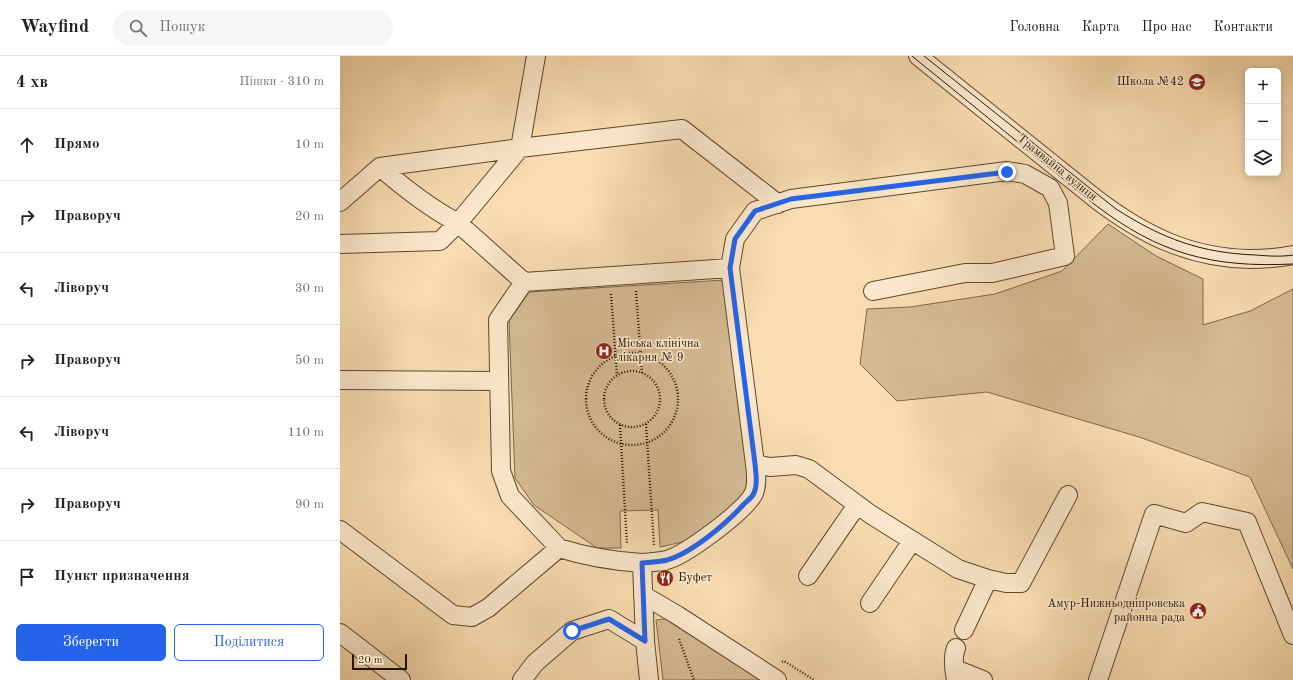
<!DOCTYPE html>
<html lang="uk">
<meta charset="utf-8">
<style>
:root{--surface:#fff;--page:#f6f6f6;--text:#202124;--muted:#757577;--line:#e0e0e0;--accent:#2563eb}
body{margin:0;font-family:"Old Standard TT",serif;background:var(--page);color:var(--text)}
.controls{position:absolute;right:12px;top:12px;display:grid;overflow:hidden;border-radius:6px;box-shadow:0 2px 10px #0003}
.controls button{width:36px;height:36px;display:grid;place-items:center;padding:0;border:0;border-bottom:1px solid var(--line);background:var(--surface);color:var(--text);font:20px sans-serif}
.scale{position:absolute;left:12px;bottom:10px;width:55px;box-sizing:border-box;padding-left:4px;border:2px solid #271601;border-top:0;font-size:11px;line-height:14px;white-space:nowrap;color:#271601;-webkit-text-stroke:3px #fbe8cc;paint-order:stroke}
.stop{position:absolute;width:12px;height:12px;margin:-9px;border:3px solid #2563eb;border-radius:50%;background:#fff}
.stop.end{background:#2563eb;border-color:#fff;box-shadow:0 1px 4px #0008}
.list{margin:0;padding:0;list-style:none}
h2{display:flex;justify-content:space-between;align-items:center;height:52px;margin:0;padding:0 16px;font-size:17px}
h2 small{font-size:13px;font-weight:400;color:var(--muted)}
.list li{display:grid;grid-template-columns:26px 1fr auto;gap:12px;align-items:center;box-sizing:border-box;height:72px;padding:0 16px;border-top:1px solid var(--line)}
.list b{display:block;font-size:15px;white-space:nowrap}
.list em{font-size:13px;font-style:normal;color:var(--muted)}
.actions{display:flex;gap:8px;padding:12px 16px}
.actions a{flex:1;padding:9px 0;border:1px solid var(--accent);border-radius:6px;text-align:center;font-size:14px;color:var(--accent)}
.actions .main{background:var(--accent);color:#fff}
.icon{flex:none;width:22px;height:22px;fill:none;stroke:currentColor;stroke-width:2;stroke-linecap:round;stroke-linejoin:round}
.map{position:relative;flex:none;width:953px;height:624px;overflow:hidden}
header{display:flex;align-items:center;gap:24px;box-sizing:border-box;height:56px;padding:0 20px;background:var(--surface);border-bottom:1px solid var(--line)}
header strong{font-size:19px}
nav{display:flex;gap:22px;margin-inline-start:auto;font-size:14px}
.search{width:280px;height:36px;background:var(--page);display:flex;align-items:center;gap:10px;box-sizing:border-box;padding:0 14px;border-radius:22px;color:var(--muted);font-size:15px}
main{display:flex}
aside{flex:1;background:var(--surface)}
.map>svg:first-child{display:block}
.green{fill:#d5ba93;stroke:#7e684a}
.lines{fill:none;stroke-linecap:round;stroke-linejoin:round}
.minor-casing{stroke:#5c482d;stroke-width:20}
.path{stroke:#271601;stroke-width:2.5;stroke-dasharray:1 2;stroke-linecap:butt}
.minor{stroke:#fbe8cc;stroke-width:18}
.tram{stroke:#271601;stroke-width:1}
.route{stroke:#2563eb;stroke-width:5}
.labels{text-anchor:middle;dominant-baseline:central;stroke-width:3.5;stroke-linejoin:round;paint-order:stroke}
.poi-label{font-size:12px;fill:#271601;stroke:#fbe8cc;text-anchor:end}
.street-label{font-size:12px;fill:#271601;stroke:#fbe8cc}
</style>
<header>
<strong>Wayfind</strong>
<div class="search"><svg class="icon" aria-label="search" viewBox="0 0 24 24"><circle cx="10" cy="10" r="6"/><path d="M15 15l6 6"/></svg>Пошук</div>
<nav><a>Головна</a><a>Карта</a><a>Про нас</a><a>Контакти</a></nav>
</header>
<main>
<aside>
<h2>4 хв<small>Пішки · 310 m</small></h2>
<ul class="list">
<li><svg class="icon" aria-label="ahead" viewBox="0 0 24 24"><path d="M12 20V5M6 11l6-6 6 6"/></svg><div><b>Прямо</b></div><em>10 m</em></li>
<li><svg class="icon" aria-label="right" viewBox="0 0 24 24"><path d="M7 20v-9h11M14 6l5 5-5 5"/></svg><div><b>Праворуч</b></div><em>20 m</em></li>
<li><svg class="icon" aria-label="left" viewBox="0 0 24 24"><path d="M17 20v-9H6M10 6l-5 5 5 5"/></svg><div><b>Ліворуч</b></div><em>30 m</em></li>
<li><svg class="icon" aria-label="right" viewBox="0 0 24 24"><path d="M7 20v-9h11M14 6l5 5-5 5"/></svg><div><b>Праворуч</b></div><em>50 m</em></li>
<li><svg class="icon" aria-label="left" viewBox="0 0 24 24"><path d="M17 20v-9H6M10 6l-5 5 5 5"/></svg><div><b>Ліворуч</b></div><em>110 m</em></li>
<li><svg class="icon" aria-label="right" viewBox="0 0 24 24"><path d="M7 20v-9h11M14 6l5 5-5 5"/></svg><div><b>Праворуч</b></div><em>90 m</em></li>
<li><svg class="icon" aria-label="arrive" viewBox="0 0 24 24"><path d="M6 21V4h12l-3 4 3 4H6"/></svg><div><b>Пункт призначення</b></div></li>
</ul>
<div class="actions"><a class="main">Зберегти</a><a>Поділитися</a></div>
</aside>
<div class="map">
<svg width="953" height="624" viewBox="0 0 953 624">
<rect width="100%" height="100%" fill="#f9dcb1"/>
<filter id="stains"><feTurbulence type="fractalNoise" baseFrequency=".005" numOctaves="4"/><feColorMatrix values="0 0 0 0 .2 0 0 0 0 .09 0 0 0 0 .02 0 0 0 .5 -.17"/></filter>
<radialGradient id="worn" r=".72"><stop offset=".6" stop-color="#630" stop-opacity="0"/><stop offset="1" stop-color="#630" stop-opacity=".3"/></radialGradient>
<!-- green -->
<path class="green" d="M768,168l48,32 47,23v46l47,-14 43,-22v280l-43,-92 -111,-40 -152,-45 -90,9 -37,-37 7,-55 43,-2 85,-13 67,-23z
M385,224l24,207 -29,31 -33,23 -27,6 -2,-37 -38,1 1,37h-24l-63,-43 -19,-27 -6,-157 20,-29z
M325,563l99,61h-101l-7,-60z"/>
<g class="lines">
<!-- minor casing -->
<g class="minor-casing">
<path id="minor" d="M578,0l178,143c47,36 94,59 154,60 14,0 29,-1 43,-4
M0,146l40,-35 140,-19 16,-92
M0,188l100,-3 18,-18c-28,-15 -54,-35 -78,-56
M184,226l-66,-59 62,-75 162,-19 96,75
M0,324l159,1
M415,408l15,3 26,-2 13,4 61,45 88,55 30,10 18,4h15l47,-88
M0,474l113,85 19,2 16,-9 71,-60c28,9 53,13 83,15
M219,492l-49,-52 -9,-25 -3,-151 26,-38 206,-14
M468,520l49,-71
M303,539l34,20 100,65
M530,547l42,-62
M624,574l24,-51
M0,577l61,47
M305,585l-3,-78c8,-1 17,-1 25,-3 20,-6 75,-47 86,-65 5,-9 3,-21 2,-31l-25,-196 5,-29 20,-28 36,-12 216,-28 18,3 25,14 8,15 7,53 -73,17h-27l-92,18
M182,624l13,-17 37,-32 37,-12 36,22 4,39
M616,624c-2,-10 -4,-22 0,-32
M619,624l4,-8 20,8
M758,624l56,-166 32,9 16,-11 45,10 46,113"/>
</g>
<!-- path -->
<path class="path" d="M296,235l6,82
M271,238l6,81
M246 343a46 46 0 1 1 92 0a46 46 0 1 1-92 0Z
M264 343a28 28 0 1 1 56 0a28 28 0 1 1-56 0Z
M306,368l8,121
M280,369l7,119
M339,583l15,41
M442,606l2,-1 30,19"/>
<!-- minor -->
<use href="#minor" class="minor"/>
<!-- tram -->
<path class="tram" d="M572,0l182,148c65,50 118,64 199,60
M584,0l192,153c47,30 85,44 140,46 12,1 25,2 37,0"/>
</g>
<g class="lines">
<!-- route -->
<path class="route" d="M232,575l37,-12 36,22 -3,-78c8,-1 17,-1 25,-3 25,-7 60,-37 77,-56 3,-3 7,-6 9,-9 5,-9 3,-21 2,-31l-25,-196 5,-29 20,-28 36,-12 216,-27"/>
</g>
<!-- icons -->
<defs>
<g id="school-disc" transform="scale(0.9)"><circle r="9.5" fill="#8f2418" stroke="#fbe8cc"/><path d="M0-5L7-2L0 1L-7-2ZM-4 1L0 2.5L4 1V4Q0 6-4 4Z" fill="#fff"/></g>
<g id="hospital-disc" transform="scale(0.9)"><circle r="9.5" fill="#8f2418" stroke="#fbe8cc"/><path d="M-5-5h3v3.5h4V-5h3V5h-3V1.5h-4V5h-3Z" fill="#fff"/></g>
<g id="restaurant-disc" transform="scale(0.9)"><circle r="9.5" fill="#8f2418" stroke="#fbe8cc"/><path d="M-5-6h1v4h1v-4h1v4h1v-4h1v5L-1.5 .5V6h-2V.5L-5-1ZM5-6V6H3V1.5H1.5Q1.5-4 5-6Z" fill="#fff"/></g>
<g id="civic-disc" transform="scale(0.9)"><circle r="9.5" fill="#8f2418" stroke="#fbe8cc"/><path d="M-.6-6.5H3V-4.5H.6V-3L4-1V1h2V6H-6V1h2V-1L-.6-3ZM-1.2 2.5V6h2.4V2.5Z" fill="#fff"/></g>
</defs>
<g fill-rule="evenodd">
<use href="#school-disc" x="857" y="26"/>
<use href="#hospital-disc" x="264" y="295"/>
<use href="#restaurant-disc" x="325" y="522"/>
<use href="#civic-disc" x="858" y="555"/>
</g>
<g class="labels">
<!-- poi labels -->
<g class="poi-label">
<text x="844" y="26">Школа №42</text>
<text x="277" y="288" text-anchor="start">Міська клінічна<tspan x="277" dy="14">лікарня № 9</tspan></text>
<text x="338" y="522" text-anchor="start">Буфет</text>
<text x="845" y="548">Амур-Нижньодніпровська<tspan x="845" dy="14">районна рада</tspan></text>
</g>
<!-- street labels -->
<g class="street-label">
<text transform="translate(717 112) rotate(39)">Трамвайна вулиця</text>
</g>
</g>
<rect width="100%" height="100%" filter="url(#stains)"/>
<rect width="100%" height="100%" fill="url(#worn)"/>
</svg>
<div class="controls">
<button>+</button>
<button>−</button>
<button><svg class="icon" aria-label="layers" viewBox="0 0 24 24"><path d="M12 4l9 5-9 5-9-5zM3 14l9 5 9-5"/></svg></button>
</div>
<div class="scale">20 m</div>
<div class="stop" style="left:232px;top:575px"></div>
<div class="stop end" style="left:667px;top:116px"></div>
</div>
</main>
